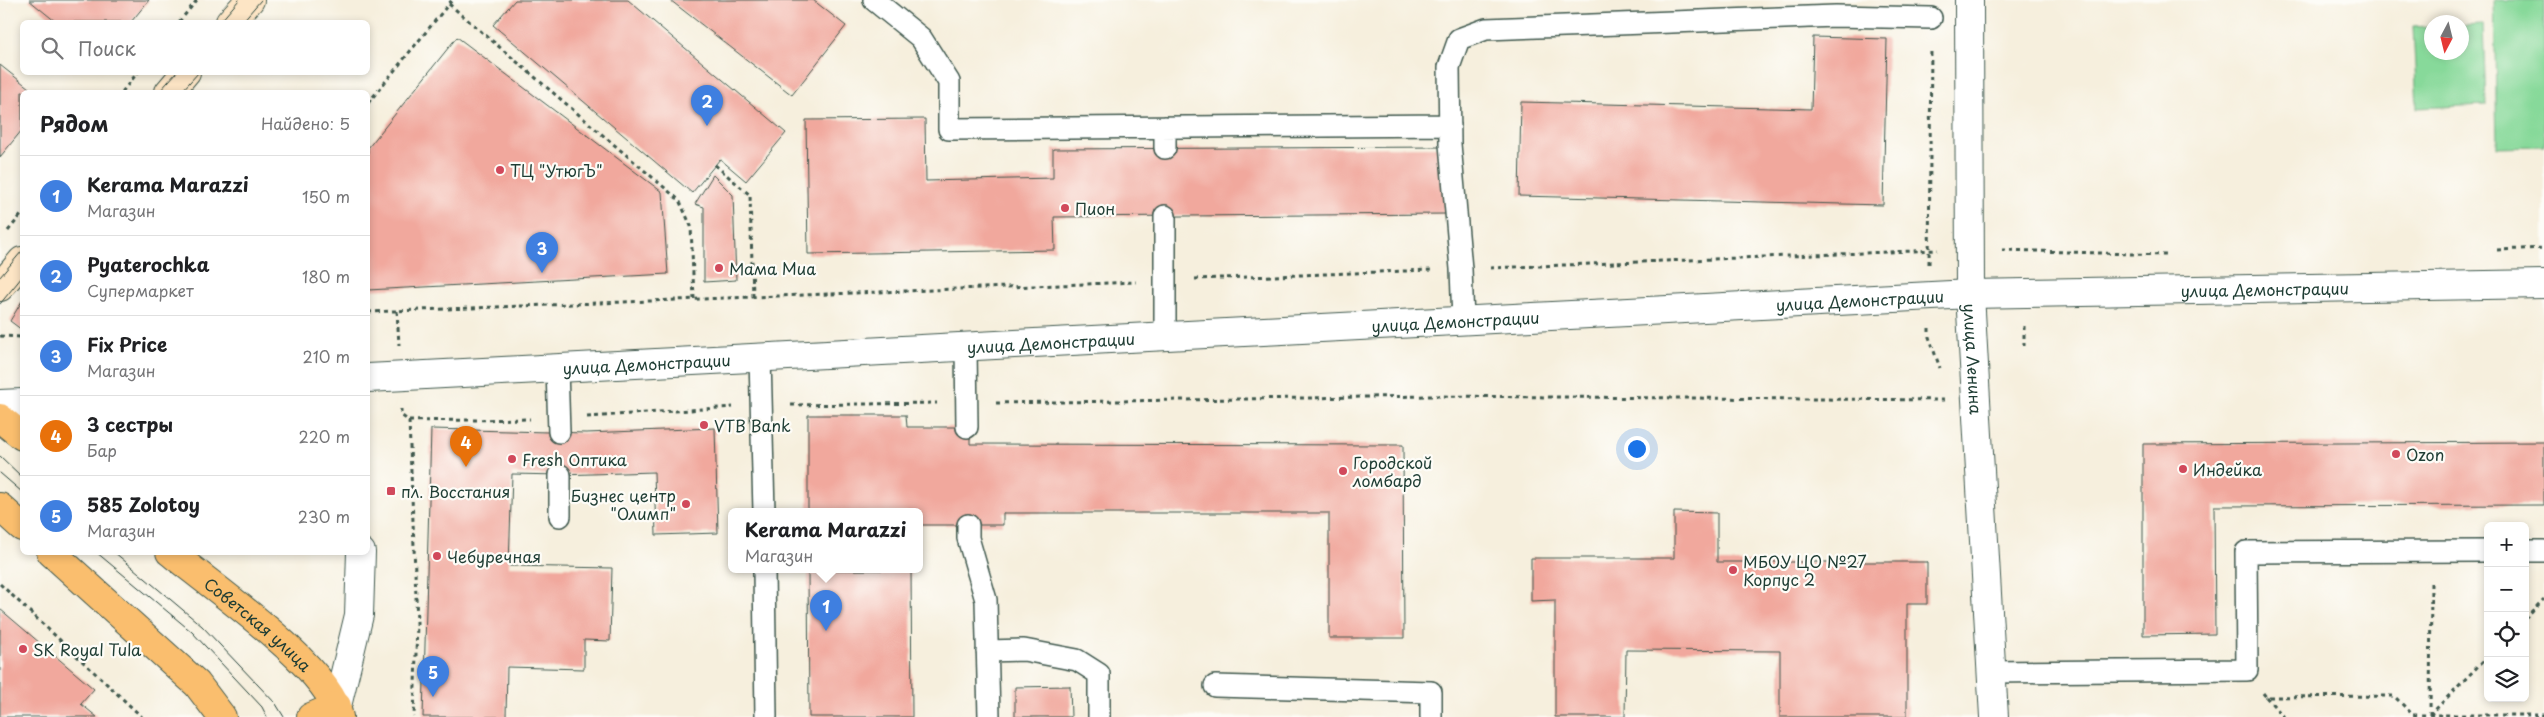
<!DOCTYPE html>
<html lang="ru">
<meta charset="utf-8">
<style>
:root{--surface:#fff;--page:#f6f6f6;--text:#202124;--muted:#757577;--line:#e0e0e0;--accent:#d1495b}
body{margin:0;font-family:"Playpen Sans",sans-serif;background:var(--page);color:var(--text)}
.controls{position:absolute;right:15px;bottom:15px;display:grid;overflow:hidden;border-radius:8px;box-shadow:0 2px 8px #0003}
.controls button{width:45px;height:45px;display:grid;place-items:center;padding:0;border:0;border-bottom:1px solid var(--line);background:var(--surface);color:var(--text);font:25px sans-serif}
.compass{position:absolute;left:2424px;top:15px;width:45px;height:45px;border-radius:50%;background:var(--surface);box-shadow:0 2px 8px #0003;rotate:187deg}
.you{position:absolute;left:1636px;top:448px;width:18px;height:18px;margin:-12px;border:4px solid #fff;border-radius:50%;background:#1a73e8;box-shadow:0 0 0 8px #1a73e833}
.badge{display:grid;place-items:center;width:32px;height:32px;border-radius:50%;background:var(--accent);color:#fff;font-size:16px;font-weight:700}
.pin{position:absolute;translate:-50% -41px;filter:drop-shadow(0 1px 2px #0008)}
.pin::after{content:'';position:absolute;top:26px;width:18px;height:15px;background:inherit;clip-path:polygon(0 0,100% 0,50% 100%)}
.popup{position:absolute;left:728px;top:508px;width:195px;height:65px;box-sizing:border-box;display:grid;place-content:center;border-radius:8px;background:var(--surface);filter:drop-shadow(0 1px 4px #0005);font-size:16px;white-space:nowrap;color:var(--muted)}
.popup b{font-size:19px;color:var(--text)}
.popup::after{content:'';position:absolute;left:50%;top:100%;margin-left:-10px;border:10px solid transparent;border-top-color:var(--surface)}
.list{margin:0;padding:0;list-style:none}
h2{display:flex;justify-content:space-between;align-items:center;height:65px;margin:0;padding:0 20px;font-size:21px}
h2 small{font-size:16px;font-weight:400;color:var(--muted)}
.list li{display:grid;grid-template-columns:32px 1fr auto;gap:15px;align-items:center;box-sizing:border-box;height:80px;padding:0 20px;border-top:1px solid var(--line)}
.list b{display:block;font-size:19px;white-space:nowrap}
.list p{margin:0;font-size:16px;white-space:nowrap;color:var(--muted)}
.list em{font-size:16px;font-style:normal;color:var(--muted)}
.icon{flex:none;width:28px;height:28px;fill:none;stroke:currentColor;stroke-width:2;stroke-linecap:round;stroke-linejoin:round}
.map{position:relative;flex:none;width:2544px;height:717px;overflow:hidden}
.search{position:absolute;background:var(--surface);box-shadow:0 2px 8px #0003;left:20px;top:20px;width:350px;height:55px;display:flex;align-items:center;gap:12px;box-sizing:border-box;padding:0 18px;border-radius:8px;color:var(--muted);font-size:19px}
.panel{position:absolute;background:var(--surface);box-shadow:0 2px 8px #0003;left:20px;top:90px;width:350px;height:465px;border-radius:8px}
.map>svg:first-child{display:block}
.green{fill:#87d99a;stroke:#538b67}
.building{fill:#f1a89d}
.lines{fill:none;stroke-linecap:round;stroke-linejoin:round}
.lane-casing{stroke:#3f584d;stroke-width:24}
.street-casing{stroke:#3f584d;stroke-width:30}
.secondary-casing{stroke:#3f584d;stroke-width:30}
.primary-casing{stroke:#3f584d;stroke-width:30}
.path{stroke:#3f584d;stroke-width:3;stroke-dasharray:4 4;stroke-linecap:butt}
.lane{stroke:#fff;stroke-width:21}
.street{stroke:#fff;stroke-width:28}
.secondary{stroke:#fde5c5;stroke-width:28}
.primary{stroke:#fabe6e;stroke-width:28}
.tram{stroke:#1f3d34;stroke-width:1}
.poi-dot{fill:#d1495b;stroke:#fdfcf7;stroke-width:2}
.labels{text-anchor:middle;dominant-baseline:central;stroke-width:4.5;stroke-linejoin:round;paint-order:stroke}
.poi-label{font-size:16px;fill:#1f3d34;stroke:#fdfcf7;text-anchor:start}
.street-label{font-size:16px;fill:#1f3d34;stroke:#fdfcf7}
</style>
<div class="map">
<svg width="2544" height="717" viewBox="0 0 2544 717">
<rect width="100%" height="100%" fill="#fdfcf7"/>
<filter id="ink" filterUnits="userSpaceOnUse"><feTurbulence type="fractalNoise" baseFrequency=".02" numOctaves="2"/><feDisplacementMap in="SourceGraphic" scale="10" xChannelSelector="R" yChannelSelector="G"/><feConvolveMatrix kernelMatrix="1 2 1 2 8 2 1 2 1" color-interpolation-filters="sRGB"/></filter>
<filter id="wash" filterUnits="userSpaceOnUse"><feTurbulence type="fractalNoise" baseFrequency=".0096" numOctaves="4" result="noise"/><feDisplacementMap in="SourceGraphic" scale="20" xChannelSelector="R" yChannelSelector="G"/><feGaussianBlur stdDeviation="1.12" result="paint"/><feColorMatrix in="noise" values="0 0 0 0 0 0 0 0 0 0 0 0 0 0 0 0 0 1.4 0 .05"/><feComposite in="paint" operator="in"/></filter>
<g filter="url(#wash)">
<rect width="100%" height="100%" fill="#f6efdd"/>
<!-- green -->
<path class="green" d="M2494,0h50v146l-47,1z
M2483,24l3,81 -69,3 -4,-81 18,-1 1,26h30v-27z"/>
<g id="blocks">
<!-- building -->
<path class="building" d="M29,0h120l-18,22h-75z
M515,0h113l158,133 -40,48 -26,-22 -28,34 -199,-168z
M670,0h143l33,26 -54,69z
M457,37l205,155 6,82 -300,16v-142z
M1813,37l74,2 -4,166 -364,-9 2,-94 290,7z
M0,65l34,27h-12v38l-22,27z
M925,119l1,62 127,-3v-29l392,-2v67l-391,3 1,33 -247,4 -2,-134z
M713,175l20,20 3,85 -32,2v-75l-9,-3z
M22,301v29l-12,-9z
M808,415h98l1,12h63v17l433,1 1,193h-75v-125h-326v12h-83v-13h-112z
M715,428l3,105 -62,2 -2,-63 -94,3 -48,-1 -3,92 103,2 -2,73 -26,-1v29l-77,-2 -1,50h-83l8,-288 155,4z
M2544,442v63l-330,1 1,128 -72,1v-191z
M1674,512l43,1v49h210v42h-20v113h-127v-66l-154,-1 -1,67h-70v-117l-24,1v-43h143z
M808,570h103l1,147h-103z
M0,609l94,80 -13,15 16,13h-97z
M1070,686l1,31h-56v-30z"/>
</g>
</g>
<g filter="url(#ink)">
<use href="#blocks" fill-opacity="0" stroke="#3f584d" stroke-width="1"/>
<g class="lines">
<!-- lane casing -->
<g class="lane-casing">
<path id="lane" d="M874,0l47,38 28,44v47l501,-4
M1165,127v21
M1463,321l-2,-52 -11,-125 -1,-77 10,-28 27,-10 350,-13 95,2
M1165,337v-121
M966,347l1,80
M760,358l4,154
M557,368l2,64
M560,475v41
M968,525v13l18,62 3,117
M2525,551h19
M764,570l2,147
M987,651l37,-1 53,10 22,14v43
M1992,672l255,-2 -1,-118 242,-1
M1215,686l216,6v25"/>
</g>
<!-- street casing -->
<g class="street-casing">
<g id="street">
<path id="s1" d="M1969,0l1,294 24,423"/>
<path id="s2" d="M368,378l1602,-84 574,-10"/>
<path d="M0,404l22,-1"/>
<path d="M337,706l22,-91 2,-63"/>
</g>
</g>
<!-- secondary casing -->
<g class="secondary-casing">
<path id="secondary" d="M230,22l20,-22
M169,92l17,-20
M0,287l22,-26"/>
</g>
<!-- primary casing -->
<g class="primary-casing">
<g id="primary">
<path d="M0,418l22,18"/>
<path d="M0,507l22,20"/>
<path d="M51,552l146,132 25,33"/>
<path id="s3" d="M170,552c41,34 160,115 169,165"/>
<path d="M311,717l26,-11"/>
</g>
</g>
<!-- path -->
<path class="path" d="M449,4l230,196 12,26 3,73
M179,22l18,-22
M122,92l16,-20
M368,103l84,-103
M715,165l35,30 3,102
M8,231l14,-17
M2002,250l164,5
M2497,250l47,-2
M1929,264l2,-216
M1490,268l448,-18
M1195,279l236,-9
M397,311l2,34
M368,312l768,-30
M2024,326v22
M1929,328v9l11,31
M0,336l22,1
M996,403l432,-7 517,4
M791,405l146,-2
M401,409v6l8,6 8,201 -3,95
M587,417l146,-10
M409,421l121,-2
M0,584l142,133
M2525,618l19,-19
M2263,693l3,4 128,-1 19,19h131
M2266,697l18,20
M2430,715l1,-134
M2430,715l58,-59"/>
<!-- lane -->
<use href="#lane" class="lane"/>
<!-- street -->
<use href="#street" class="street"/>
<!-- secondary -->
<use href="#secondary" class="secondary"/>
<!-- primary -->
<use href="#primary" class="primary"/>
<!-- tram -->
<path class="tram" d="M220,22l19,-22
M242,22l19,-22
M159,92l18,-20
M181,92l18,-20
M0,277l22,-26
M0,304l22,-27
M0,456l22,21
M0,473l22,19
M96,552l96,80 70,75 5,10
M114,552l88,74 74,78 8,13"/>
</g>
</g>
<!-- markers -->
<g class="poi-dot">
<circle cx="500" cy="170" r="5"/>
<circle cx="1065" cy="208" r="5"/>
<circle cx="719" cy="268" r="5"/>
<circle cx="704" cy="425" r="5"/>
<circle cx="2396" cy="454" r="5"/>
<circle cx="512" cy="459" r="5"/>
<circle cx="2183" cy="469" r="5"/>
<circle cx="1343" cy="471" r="5"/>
<rect x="386" y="486" width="10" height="10" rx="2.5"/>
<circle cx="686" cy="504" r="5"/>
<circle cx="437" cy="556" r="5"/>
<circle cx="1733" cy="570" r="5"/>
<circle cx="23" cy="649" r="5"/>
</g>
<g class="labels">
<!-- poi labels -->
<g class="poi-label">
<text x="510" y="170">ТЦ "УтюгЪ"</text>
<text x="1075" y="208">Пион</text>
<text x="729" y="268">Мама Миа</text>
<text x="714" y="425">VTB Bank</text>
<text x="2406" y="454">Ozon</text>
<text x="522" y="459">Fresh Оптика</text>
<text x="1353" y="462">Городской<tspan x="1353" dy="18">ломбард</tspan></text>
<text x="2193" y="469">Индейка</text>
<text x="401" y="491">пл. Восстания</text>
<text x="676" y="495" text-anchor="end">Бизнес центр<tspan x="676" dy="18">"Олимп"</tspan></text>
<text x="447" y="556">Чебуречная</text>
<text x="1743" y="561">МБОУ ЦО №27<tspan x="1743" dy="18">Корпус 2</tspan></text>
<text x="33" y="649">SK Royal Tula</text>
</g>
<!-- street labels -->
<g class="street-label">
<text stroke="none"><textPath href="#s2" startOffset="1899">улица Демонстрации</textPath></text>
<text stroke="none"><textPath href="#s2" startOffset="1494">улица Демонстрации</textPath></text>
<text stroke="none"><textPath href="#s2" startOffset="1089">улица Демонстрации</textPath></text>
<text stroke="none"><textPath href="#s2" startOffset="684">улица Демонстрации</textPath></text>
<text stroke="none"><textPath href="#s1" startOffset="359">улица Ленина</textPath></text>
<text stroke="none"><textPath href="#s2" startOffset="279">улица Демонстрации</textPath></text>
<text stroke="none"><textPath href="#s3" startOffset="114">Советская улица</textPath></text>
</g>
</g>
</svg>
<div class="controls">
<button>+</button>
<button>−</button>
<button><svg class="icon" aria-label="locate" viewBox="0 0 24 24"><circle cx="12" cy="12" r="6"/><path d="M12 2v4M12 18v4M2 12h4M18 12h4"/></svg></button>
<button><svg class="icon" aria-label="layers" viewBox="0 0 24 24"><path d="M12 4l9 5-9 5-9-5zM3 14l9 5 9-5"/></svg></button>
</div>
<svg class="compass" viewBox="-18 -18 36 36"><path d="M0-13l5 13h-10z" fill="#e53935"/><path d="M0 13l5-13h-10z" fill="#757577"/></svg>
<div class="you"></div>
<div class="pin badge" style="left:826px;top:631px;background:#3f7fe0">1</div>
<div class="popup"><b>Kerama Marazzi</b>Магазин</div>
<div class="pin badge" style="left:707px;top:126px;background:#3f7fe0">2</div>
<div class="pin badge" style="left:542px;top:273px;background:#3f7fe0">3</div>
<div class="pin badge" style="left:466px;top:467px;background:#e8710a">4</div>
<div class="pin badge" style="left:433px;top:697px;background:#3f7fe0">5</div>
<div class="search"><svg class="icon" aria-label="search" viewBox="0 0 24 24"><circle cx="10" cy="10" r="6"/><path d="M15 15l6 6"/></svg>Поиск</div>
<section class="panel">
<h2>Рядом<small>Найдено: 5</small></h2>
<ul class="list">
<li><span class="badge" style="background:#3f7fe0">1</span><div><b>Kerama Marazzi</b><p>Магазин</p></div><em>150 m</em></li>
<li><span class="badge" style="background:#3f7fe0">2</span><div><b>Pyaterochka</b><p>Супермаркет</p></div><em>180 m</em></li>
<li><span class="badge" style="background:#3f7fe0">3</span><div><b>Fix Price</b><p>Магазин</p></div><em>210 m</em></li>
<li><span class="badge" style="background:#e8710a">4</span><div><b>3 сестры</b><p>Бар</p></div><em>220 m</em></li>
<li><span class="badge" style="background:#3f7fe0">5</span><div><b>585 Zolotoy</b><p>Магазин</p></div><em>230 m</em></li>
</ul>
</section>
</div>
